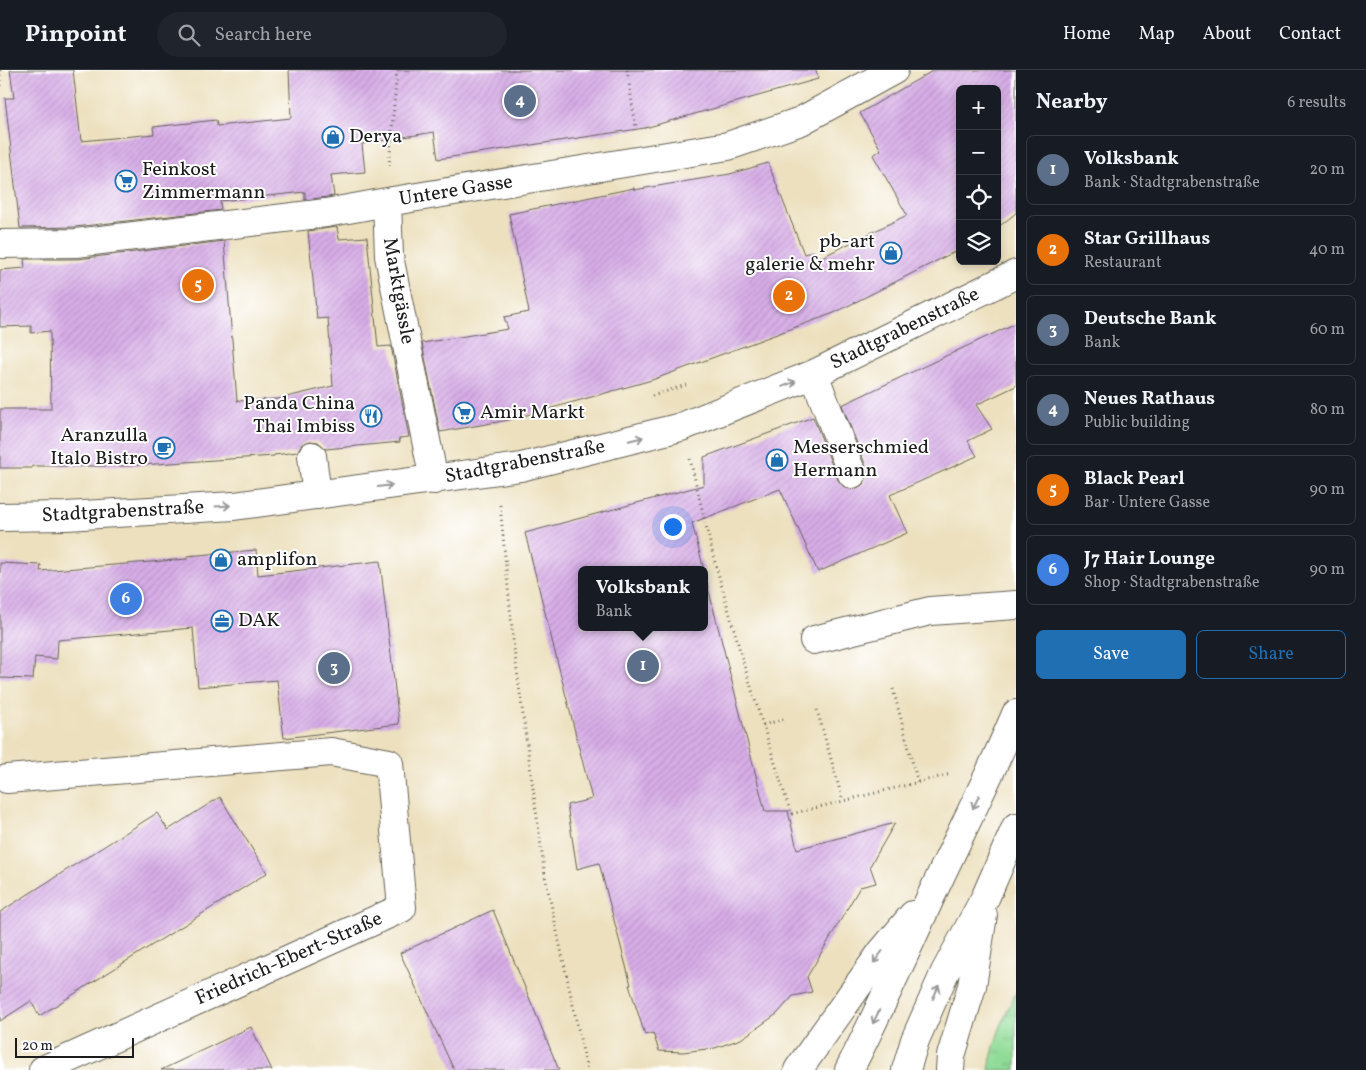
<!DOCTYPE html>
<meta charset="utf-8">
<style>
:root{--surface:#171b24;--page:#20242c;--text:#f1f3f6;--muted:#9ea1a6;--line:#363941;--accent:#1f6fb2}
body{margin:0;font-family:Vollkorn,serif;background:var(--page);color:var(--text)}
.controls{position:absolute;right:15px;top:15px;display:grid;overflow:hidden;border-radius:8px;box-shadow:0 2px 8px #0003}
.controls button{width:45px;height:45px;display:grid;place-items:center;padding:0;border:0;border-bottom:1px solid var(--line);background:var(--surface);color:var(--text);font:25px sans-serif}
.scale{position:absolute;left:15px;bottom:12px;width:119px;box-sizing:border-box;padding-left:5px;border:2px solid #1c1c1c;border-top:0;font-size:14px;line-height:18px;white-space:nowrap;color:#1c1c1c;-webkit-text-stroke:4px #fff;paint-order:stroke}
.you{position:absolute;left:672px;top:456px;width:18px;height:18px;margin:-12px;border:4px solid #fff;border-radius:50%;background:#1a73e8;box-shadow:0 0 0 8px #1a73e833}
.badge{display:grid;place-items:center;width:32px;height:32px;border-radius:50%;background:var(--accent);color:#fff;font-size:16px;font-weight:700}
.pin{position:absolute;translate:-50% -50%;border:2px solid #fff;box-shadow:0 1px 5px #0006}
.popup{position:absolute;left:578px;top:496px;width:130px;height:65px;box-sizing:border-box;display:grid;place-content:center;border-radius:8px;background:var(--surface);filter:drop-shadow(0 1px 4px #0005);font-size:16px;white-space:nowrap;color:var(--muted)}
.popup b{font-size:19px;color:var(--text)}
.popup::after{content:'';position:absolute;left:50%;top:100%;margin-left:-10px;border:10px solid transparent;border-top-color:var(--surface)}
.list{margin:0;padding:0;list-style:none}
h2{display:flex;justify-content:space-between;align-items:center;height:65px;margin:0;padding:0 20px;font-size:21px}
h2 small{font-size:16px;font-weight:400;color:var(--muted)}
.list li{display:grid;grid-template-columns:32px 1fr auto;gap:15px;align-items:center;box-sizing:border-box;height:70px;margin:0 10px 10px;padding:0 10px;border:1px solid var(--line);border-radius:8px}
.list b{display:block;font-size:19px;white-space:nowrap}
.list p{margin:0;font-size:16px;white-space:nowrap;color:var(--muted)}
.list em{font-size:16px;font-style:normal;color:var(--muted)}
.actions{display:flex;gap:10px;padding:15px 20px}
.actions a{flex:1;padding:11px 0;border:1px solid var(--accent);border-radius:8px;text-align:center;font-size:18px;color:var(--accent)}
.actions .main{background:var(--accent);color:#fff}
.icon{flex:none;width:28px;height:28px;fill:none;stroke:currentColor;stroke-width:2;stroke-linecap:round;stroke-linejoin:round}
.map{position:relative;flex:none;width:1016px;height:1000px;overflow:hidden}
header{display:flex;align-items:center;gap:30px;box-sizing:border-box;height:70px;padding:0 25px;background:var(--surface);border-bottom:1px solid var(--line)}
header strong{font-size:24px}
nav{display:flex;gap:28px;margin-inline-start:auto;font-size:18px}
.search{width:350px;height:45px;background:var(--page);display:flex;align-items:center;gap:12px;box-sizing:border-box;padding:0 18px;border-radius:28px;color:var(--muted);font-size:19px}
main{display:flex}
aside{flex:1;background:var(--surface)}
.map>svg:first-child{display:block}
.grass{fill:url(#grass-tufts);stroke:#567c5a}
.building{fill:url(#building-hatch)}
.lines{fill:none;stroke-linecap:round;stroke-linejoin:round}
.minor-casing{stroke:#656155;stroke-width:30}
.major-casing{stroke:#656155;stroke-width:30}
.path{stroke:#656155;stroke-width:3;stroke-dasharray:1 4;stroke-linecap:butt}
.minor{stroke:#fff;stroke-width:28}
.major{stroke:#fff;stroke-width:28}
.oneway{stroke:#999}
.labels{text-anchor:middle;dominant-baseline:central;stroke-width:4;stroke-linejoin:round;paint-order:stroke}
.poi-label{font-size:20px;fill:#1c1c1c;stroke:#fff;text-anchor:start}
.street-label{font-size:20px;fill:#1c1c1c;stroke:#fff}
</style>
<header>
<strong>Pinpoint</strong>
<div class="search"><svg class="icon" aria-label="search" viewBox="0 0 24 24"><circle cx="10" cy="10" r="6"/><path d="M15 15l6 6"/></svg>Search here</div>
<nav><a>Home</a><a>Map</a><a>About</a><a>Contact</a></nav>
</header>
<main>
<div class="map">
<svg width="1016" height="1000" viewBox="0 0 1016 1000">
<defs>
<pattern id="grass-tufts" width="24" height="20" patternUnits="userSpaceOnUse" patternTransform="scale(1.25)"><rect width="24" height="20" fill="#90db97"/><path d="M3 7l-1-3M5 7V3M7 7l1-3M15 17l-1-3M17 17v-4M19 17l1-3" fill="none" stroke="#7cbb82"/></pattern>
<pattern id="building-hatch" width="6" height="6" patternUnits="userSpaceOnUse" patternTransform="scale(1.25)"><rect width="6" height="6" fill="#d7ade7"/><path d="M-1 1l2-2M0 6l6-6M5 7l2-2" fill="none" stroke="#b894c6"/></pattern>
</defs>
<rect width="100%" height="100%" fill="#fff"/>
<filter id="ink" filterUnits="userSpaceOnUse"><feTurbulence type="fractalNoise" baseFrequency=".02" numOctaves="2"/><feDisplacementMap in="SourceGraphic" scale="10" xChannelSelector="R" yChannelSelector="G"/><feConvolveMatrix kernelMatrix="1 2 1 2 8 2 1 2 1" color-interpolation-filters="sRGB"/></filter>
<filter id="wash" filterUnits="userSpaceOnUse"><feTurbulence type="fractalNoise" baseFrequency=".0096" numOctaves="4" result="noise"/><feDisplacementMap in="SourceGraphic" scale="20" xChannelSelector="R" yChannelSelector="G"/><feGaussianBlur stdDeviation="1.12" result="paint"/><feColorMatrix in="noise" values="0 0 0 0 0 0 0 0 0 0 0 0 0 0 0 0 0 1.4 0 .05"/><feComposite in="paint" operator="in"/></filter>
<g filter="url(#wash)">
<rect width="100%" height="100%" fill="#ece0be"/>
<!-- grass -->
<path class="grass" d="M1016,922v78h-27c4,-28 15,-53 27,-78z"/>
<g id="blocks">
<!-- building -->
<path class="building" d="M10,0h63l8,71 73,-7 -1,-7 63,-7 1,6 74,-8 -2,-48h527l2,9 -173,49 -207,31 -4,-27 -72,12 3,28 -34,3 3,21 -29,4v-8l-85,9 1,9 -146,17 -55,1 -15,-130h9z
M934,0h82v143l-19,15v-139h-37v160l-126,64 -182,67 -143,40 -69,12 -18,-89 86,-14 -4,-12 25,-5 -20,-98 125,-26v2l96,-16 38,-11 36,91 9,-3 3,9 91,-45 -34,-60 8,-5 -21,-37z
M337,157l2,12 28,-2 11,110 13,-1 18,91 -10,1 1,4 -74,7 -8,-7 -8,-1 -8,3 -5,8 -23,3v1l-148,10h-94v2h-32v-59h51l-1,-78 -19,2v-7l-31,1v-57l25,-2 -1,-9h54l146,-18 13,160 41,-2 55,-13 -5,-68 -11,1 -9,-88z
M1016,253v63l-40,19 16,24 -24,12 9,15 -87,39 17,38 -89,39 -38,-83 -88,34 12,47h-122v57h122v-55l61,239h23l9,38 98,-26 -25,43 6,17 -16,4 -53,90 5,15 -19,4 -16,18 -36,25 -26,9 -32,4 -24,-1 -6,-18 -8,2 -16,-50h2l-32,-122 -22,6 -10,-64 25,-6 -67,-266 179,-48v-28l109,-40 25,63 5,6 6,3 9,-1 6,-5 3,-6v-8l-25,-64z
M256,480l2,25 122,-14 19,163 -115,14 -7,-58 -79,7 -5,-59 -135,12 -1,19 -22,-2 -2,22 -33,-1v-115l41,2 -1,6 147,-12v-3z
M220,727l47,76 -228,143 -8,-15 -31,20v-109l157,-99 11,17z
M493,840l66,160h-105l-54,-117z
M251,957l21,43h-111z"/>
</g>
</g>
<g filter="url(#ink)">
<use href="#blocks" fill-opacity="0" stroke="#656155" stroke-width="1"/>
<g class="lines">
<!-- minor casing -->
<g class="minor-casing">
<path id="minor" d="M387,132l2,54 45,224
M0,174l76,-1 250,-30 61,-11 341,-56 73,-25 93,-51
M814,304l38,100
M312,386l5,39
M814,570l116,-29 86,-6
M7,709l324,-27 58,11 13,145 -359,162"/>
</g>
<!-- major casing -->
<g class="major-casing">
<path id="major" d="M0,447l66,-1 168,-10 287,-39 160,-40 133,-53 202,-100
M798,1000l83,-117 32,-38
M849,1000c30,-58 56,-117 83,-176 28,-60 58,-119 84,-180
M906,1000l9,-30 30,-68 41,-76 30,-69
M950,1000l1,-14 21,-70 11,-71"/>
</g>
<!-- path -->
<path class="path" d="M627,0l9,58
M0,16v-16
M389,96l8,-96
M652,326l34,-11
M690,389l24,100 31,109 46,146 160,-40
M500,435l14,144 31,227 42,194
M893,619l25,94
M817,640l26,91
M763,655l21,-6"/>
<!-- minor -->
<use href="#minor" class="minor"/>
<!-- major -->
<use href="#major" class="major"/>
</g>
<!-- one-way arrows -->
<defs><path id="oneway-shaft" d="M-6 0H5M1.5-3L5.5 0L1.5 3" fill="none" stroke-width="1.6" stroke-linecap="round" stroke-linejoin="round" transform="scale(1.25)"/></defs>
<g class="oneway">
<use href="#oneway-shaft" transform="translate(789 314) rotate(-22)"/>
<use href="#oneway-shaft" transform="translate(636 369) rotate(-14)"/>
<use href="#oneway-shaft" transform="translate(385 416) rotate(-7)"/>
<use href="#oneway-shaft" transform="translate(223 436) rotate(-4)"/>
<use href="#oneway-shaft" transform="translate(976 732) rotate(116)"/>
<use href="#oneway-shaft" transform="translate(878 887) rotate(127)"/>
<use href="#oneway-shaft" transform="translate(936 922) rotate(-67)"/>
<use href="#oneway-shaft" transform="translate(876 947) rotate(116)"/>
</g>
</g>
<!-- icons -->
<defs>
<g id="shop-ring" transform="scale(1.125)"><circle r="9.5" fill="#fff" stroke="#1f6fb2" stroke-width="1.5"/><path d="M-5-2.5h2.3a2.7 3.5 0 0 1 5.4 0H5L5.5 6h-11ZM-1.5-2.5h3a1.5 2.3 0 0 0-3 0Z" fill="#1f6fb2"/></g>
<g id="supermarket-ring" transform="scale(1.125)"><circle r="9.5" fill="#fff" stroke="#1f6fb2" stroke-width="1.5"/><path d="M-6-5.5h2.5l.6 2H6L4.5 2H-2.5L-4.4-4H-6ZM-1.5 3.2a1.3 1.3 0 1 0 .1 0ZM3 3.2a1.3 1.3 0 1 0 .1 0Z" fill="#1f6fb2"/></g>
<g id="restaurant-ring" transform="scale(1.125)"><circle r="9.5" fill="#fff" stroke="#1f6fb2" stroke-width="1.5"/><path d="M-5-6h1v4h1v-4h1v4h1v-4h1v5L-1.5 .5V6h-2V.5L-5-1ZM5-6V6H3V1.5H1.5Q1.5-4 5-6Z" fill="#1f6fb2"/></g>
<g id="cafe-ring" transform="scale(1.125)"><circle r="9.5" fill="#fff" stroke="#1f6fb2" stroke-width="1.5"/><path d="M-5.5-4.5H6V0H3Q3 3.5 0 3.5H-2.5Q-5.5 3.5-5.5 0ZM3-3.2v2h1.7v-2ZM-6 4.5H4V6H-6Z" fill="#1f6fb2"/></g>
<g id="office-ring" transform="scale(1.125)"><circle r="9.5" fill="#fff" stroke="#1f6fb2" stroke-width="1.5"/><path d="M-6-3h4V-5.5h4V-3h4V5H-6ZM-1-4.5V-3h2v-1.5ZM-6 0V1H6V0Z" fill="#1f6fb2"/></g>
</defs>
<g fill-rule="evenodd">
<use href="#shop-ring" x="333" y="67"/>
<use href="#supermarket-ring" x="126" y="111"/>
<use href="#shop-ring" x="891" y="183"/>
<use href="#supermarket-ring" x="464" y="343"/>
<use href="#restaurant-ring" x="371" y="346"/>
<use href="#cafe-ring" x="164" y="378"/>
<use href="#shop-ring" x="777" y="390"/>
<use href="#shop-ring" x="221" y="490"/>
<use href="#office-ring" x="222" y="551"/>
</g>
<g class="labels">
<!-- poi labels -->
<g class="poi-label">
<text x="349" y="67">Derya</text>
<text x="142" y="100">Feinkost<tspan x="142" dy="23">Zimmermann</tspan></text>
<text x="875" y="172" text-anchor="end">pb-art<tspan x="875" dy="23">galerie &amp; mehr</tspan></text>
<text x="355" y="334" text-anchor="end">Panda China<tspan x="355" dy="23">Thai Imbiss</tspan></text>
<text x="480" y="343">Amir Markt</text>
<text x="148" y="366" text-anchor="end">Aranzulla<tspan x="148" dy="23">Italo Bistro</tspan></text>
<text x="793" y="378">Messerschmied<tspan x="793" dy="23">Hermann</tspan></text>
<text x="237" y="490">amplifon</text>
<text x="238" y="551">DAK</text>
</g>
<!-- street labels -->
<g class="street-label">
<text transform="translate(456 121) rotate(-9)">Untere Gasse</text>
<text transform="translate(398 221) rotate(80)">Marktgässle</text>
<text transform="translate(905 259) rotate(-26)">Stadtgrabenstraße</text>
<text transform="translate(525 392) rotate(-11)">Stadtgrabenstraße</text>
<text transform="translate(123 442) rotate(-3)">Stadtgrabenstraße</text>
<text transform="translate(289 889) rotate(-24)">Friedrich-Ebert-Straße</text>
</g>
</g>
</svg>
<div class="controls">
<button>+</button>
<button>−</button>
<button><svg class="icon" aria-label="locate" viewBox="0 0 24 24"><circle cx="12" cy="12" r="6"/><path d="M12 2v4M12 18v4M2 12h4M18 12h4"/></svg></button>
<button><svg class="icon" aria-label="layers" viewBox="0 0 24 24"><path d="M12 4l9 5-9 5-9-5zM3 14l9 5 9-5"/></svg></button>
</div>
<div class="scale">20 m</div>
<div class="you"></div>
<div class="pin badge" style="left:643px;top:596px;background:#5c6f8a">1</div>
<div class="popup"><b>Volksbank</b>Bank</div>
<div class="pin badge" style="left:789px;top:226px;background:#e8710a">2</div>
<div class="pin badge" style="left:334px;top:598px;background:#5c6f8a">3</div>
<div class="pin badge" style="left:520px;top:31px;background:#5c6f8a">4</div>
<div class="pin badge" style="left:198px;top:215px;background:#e8710a">5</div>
<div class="pin badge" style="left:126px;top:529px;background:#3f7fe0">6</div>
</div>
<aside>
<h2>Nearby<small>6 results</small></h2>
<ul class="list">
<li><span class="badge" style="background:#5c6f8a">1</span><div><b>Volksbank</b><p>Bank · Stadtgrabenstraße</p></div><em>20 m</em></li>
<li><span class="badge" style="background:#e8710a">2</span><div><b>Star Grillhaus</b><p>Restaurant</p></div><em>40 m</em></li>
<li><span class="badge" style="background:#5c6f8a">3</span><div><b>Deutsche Bank</b><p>Bank</p></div><em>60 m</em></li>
<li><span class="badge" style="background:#5c6f8a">4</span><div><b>Neues Rathaus</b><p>Public building</p></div><em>80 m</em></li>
<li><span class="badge" style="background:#e8710a">5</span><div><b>Black Pearl</b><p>Bar · Untere Gasse</p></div><em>90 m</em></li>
<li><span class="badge" style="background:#3f7fe0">6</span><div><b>J7 Hair Lounge</b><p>Shop · Stadtgrabenstraße</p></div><em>90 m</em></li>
</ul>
<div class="actions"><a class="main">Save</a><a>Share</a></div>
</aside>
</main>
